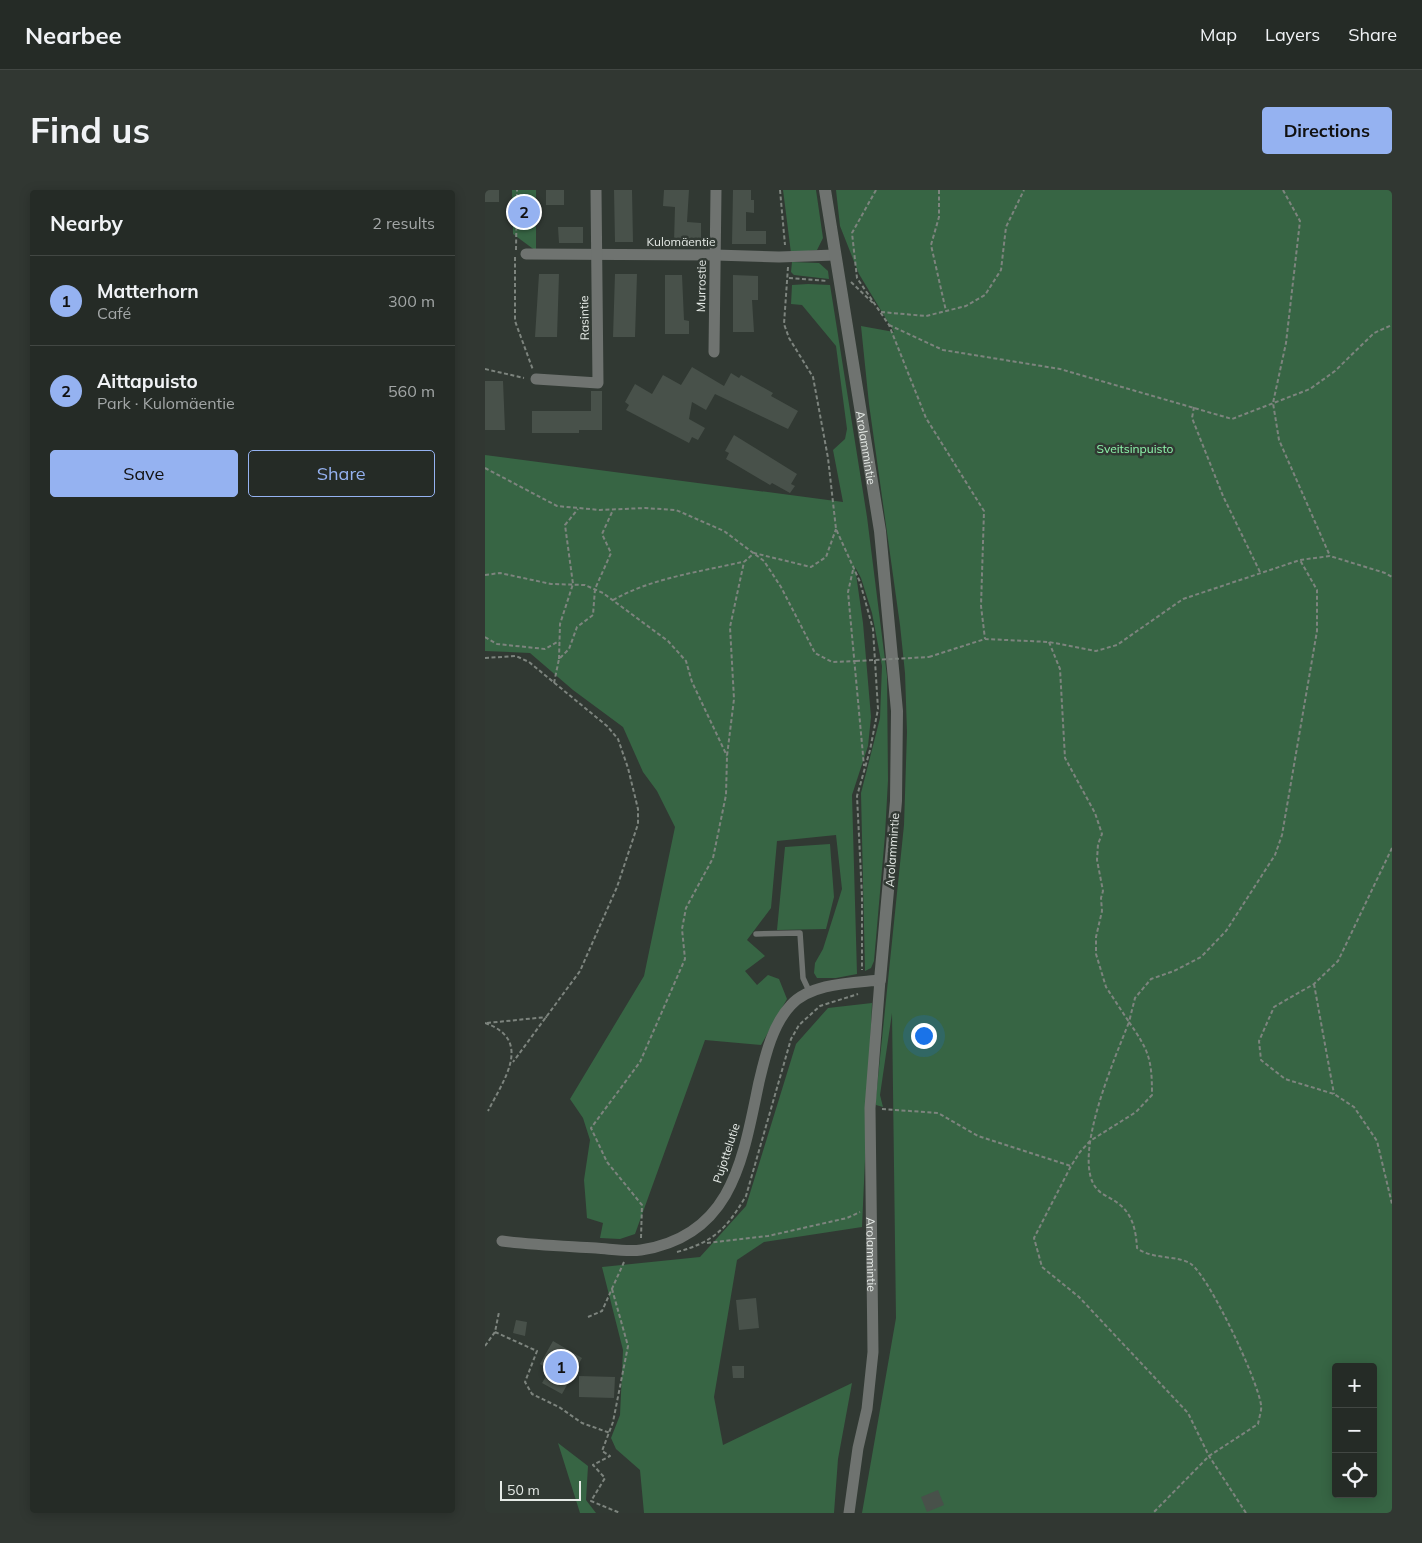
<!DOCTYPE html>
<meta charset="utf-8">
<style>
:root{--surface:#252b26;--page:#313732;--text:#f1f3f6;--muted:#a3a7a7;--line:#424743;--accent:#95b2f1}
body{margin:0;font-family:Mulish,sans-serif;background:var(--page);color:var(--text)}
.controls{position:absolute;right:15px;bottom:15px;display:grid;overflow:hidden;border-radius:5px;box-shadow:0 2px 12px #0003}
.controls button{width:45px;height:45px;display:grid;place-items:center;padding:0;border:0;border-bottom:1px solid var(--line);background:var(--surface);color:var(--text);font:25px sans-serif}
.scale{position:absolute;left:15px;bottom:12px;width:81px;box-sizing:border-box;padding-left:5px;border:2px solid #e5eae6;border-top:0;font-size:14px;line-height:18px;white-space:nowrap;color:#e5eae6;-webkit-text-stroke:4px #313933;paint-order:stroke}
.you{position:absolute;left:438px;top:845px;width:18px;height:18px;margin:-12px;border:4px solid #fff;border-radius:50%;background:#1a73e8;box-shadow:0 0 0 8px #1a73e833}
.badge{display:grid;place-items:center;width:32px;height:32px;border-radius:50%;background:var(--accent);color:#111;font-size:16px;font-weight:700}
.pin{position:absolute;translate:-50% -50%;border:2px solid #fff;box-shadow:0 1px 5px #0006}
.list{margin:0;padding:0;list-style:none}
h2{display:flex;justify-content:space-between;align-items:center;height:65px;margin:0;padding:0 20px;font-size:21px}
h2 small{font-size:16px;font-weight:400;color:var(--muted)}
.list li{display:grid;grid-template-columns:32px 1fr auto;gap:15px;align-items:center;box-sizing:border-box;height:90px;padding:0 20px;border-top:1px solid var(--line)}
.list b{display:block;font-size:19px;white-space:nowrap}
.list p{margin:0;font-size:16px;white-space:nowrap;color:var(--muted)}
.list em{font-size:16px;font-style:normal;color:var(--muted)}
.actions{display:flex;gap:10px;padding:15px 20px}
.actions a{flex:1;padding:11px 0;border:1px solid var(--accent);border-radius:5px;text-align:center;font-size:18px;color:var(--accent)}
.actions .main{background:var(--accent);color:#111}
.icon{flex:none;width:28px;height:28px;fill:none;stroke:currentColor;stroke-width:2;stroke-linecap:round;stroke-linejoin:round}
.map{position:relative;flex:none;width:907px;height:1323px;overflow:hidden;border-radius:5px}
header{display:flex;align-items:center;gap:30px;box-sizing:border-box;height:70px;padding:0 25px;background:var(--surface);border-bottom:1px solid var(--line)}
header strong{font-size:24px}
nav{display:flex;gap:28px;margin-inline-start:auto;font-size:18px}
.intro{display:flex;align-items:center;justify-content:space-between;box-sizing:border-box;height:120px;padding:0 30px}
h1{margin:0;font-size:35px}
.button{padding:12px 22px;border-radius:5px;background:var(--accent);color:#111;font-size:18px;font-weight:700}
main{display:flex;gap:30px;padding:0 30px}
aside{flex:1;background:var(--surface);border-radius:5px;box-shadow:0 2px 12px #0003}
.map>svg:first-child{display:block}
.green{fill:#376544;fill-rule:evenodd}
.building{fill:#48514a}
.lines{fill:none;stroke-linecap:round;stroke-linejoin:round}
.path{stroke:#7d847e;stroke-width:2;stroke-dasharray:4 2.5;stroke-linecap:butt}
.service{stroke:#6f7370;stroke-width:5.5}
.minor{stroke:#6f7370;stroke-width:11}
.tertiary{stroke:#6f7370;stroke-width:12}
.path-bridge{stroke:#7d847e;stroke-width:2;stroke-dasharray:4 2.5;stroke-linecap:butt}
.labels{text-anchor:middle;dominant-baseline:central;stroke-width:5;stroke-linejoin:round;paint-order:stroke}
.street-label{font-size:12px;fill:#e5eae6;stroke:#313933}
.park-label{font-size:12px;fill:#8ef6ac;stroke:#313933}
</style>
<header>
<strong>Nearbee</strong>
<nav><a>Map</a><a>Layers</a><a>Share</a></nav>
</header>
<div class="intro"><h1>Find us</h1><a class="button">Directions</a></div>
<main>
<aside>
<h2>Nearby<small>2 results</small></h2>
<ul class="list">
<li><span class="badge">1</span><div><b>Matterhorn</b><p>Café</p></div><em>300 m</em></li>
<li><span class="badge">2</span><div><b>Aittapuisto</b><p>Park · Kulomäentie</p></div><em>560 m</em></li>
</ul>
<div class="actions"><a class="main">Save</a><a>Share</a></div>
</aside>
<div class="map">
<svg width="907" height="1323" viewBox="0 0 907 1323">
<rect width="100%" height="100%" fill="#313933"/>
<!-- green -->
<path class="green" d="M27,0h24v61l-23,-17z
M298,0h33l7,48 -6,12 -26,3z
M351,0h556v1323h-530l34,-195 -4,-305 -12,82 3,12 -7,-2v-8l28,-272 3,-93 -2,-59 -5,-48 -31,-221 -8,-78 33,6 -35,-58 -19,-48zM851,1177h37v127h-37z
M307,72l27,1 9,8 1,8 -35,-4 -3,-3z
M323,94l22,1 37,232 20,159 1,104 -3,55 -11,126 -3,7 -6,3 -4,-178 19,-75 2,-52 -10,-53 -11,-35 -6,-11 8,56 8,94 -3,29 -16,49 5,179 -21,4h-19l-3,-5 1,-10 8,-14 19,-60 -6,-54 -59,6 -6,67 -24,32 18,16 -20,15 12,14 11,-10 11,4 8,20 -26,46 -56,-5 -70,194 -15,5 -20,-1 3,-15 -16,-5 -3,-38 6,-40 -7,-22 -13,-19 74,-123 31,-149 -18,-36 -14,-19 -20,-45 -50,-37 -43,-37 -45,-2v-196l358,47 -10,-52 12,-11 2,-10 -11,-83 -34,-41 -11,-1 1,-19z
M345,654l4,53 -8,32 -49,1 8,-83z
M387,813l-10,224 -98,15 -27,18 -23,137 9,48 129,-62 -14,76 -4,54h-190l-4,-43 -24,-21 -5,-11 9,-23 3,-65 -21,-83 98,-10 46,-51 50,-162 32,-36z
M73,1253l30,23 -2,34 10,13h-16z"/>
<!-- building -->
<path class="building" d="M0,0h14v12h-14z
M61,0h18v15h-18z
M129,0h18l1,52h-18z
M179,0h25l-2,32 14,1v20l-27,-1 1,-35 -12,-1z
M248,0h18v10h3v13l-8,-1v19h20v13h-34z
M73,37h25v16h-24z
M54,84h20l-2,63h-22z
M130,84h22l-2,63h-22z
M180,85h17l2,45 5,1v13h-24z
M248,85l25,1v24h-6l2,32h-21z
M207,177l32,19 7,-13 8,5 2,-3 32,18 -2,3 27,15 -10,18 -73,-35 -9,16 -14,-8 -3,17 16,9 -7,12 -6,-3 -3,6 -63,-33 3,-5 -4,-3 10,-18 17,10 11,-19 18,10z
M0,191h18l2,49h-20z
M106,201h11v39h-23v3h-47v-22h59z
M249,245l63,39 -6,10 4,2 -5,7 -18,-10 -2,2 -44,-26 3,-6 -4,-2z
M271,1108l3,30 -20,2 -3,-30z
M31,1130l11,2 -2,14 -12,-3z
M68,1151l29,17 -20,36 -20,-11 8,-13 -10,-6z
M247,1176h12v12h-11z
M94,1186l36,1 -1,21 -35,-1z
M453,1300l6,15 -17,7 -6,-15z"/>
<g class="lines">
<!-- path -->
<path class="path" d="M295,0l5,55
M391,0l-24,43 5,45 32,47 37,93 58,93 -3,95 4,33
M454,0v27l-8,28 15,66
M798,0l17,31 -14,122 -13,60 6,37 51,116
M31,60l1,-60
M30,67v64l18,49
M303,77l-4,57 5,14 24,39 15,81 8,71 24,53 13,47 5,80 -8,41 -13,46 5,100v74
M304,88l38,3
M366,92l22,21
M396,122l45,4 40,-10 19,-11 16,-25 5,-43 18,-37
M404,135l54,25 117,19 172,50 78,-30 25,-18 39,-38 18,-8
M0,179l39,9
M709,217l-2,11 31,78 37,76
M0,278l72,38 43,4 45,-2 31,2 48,21 40,30 17,26 34,66 17,9 24,-1
M368,380l-5,22 16,174
M0,385l15,-2 51,11 34,1 18,8 65,48 18,20 6,21 35,74
M128,410c39,-22 86,-28 129,-38
M0,447l12,7 48,5 14,-8
M564,452l11,27 5,89 30,55 7,21 -4,10 -1,16 6,31 -2,7 1,13 -6,26v17l10,33 23,35c-13,34 -59,137 -32,167 6,7 15,9 22,15 14,11 17,27 18,44 15,12 42,7 54,16 19,14 67,117 70,141 1,5 -2,13 -3,19l-49,32 -56,57
M444,467l56,-18 64,3 47,9 21,-6 66,-46 117,-39 30,-4 55,17 7,4
M0,468l31,-2 13,6 78,64 11,13 10,29 10,41v15l-21,63 -37,84 -67,91
M74,469l1,-35 13,-40 -8,-59 13,-16
M69,493l5,-24 10,-10 8,-22 16,-12 2,-26 16,-36 -9,-19 11,-24
M907,658l-54,113 -24,23 -40,23 -15,34 2,19 24,19 49,15 20,13 23,34 15,63
M829,794l20,110
M0,833c49,17 18,58 3,88
M2,833l60,-6
M397,919l56,4 40,23 93,30
M156,1048l1,-33 -35,-43 -16,-34 49,-66 45,-103 -3,-30 4,-21 27,-50 13,-63 1,-39 7,-57 -4,-72 14,-65 10,-9 57,14 15,-10 10,-28
M222,1053l61,-7 79,-18 13,-6
M192,1062c37,-10 50,-24 69,-56l45,-157 8,-14 21,-19 38,-12
M127,1099l16,57 -15,76 -11,29 8,5 -17,9 12,13 -14,23 29,12
M103,1127l14,-6 22,-49
M10,1142l42,19 -12,31 7,12 27,13 23,16 28,10
M0,1156l10,-14 4,-20
M761,1323l-37,-57 -21,-43 -109,-116 -37,-30 -8,-29 37,-72 9,-14 10,-11 46,-29 16,-17c0,-36 -3,-44 -23,-73l6,-24 16,-19 23,-8 27,-14 25,-26 49,-76 7,-20 35,-204v-41l-17,-30"/>
<!-- service -->
<path class="service" d="M271,744l44,-1 3,45 7,15"/>
<!-- minor -->
<g class="minor">
<path d="M41,64l189,1 64,2 56,-2"/>
<path d="M229,162l2,-162"/>
<path d="M51,189l62,4 -2,-193"/>
<path id="s1" d="M17,1051c31,4 62,5 94,7 15,1 31,4 45,2 92,-14 102,-92 118,-168 6,-25 13,-57 32,-77 20,-22 61,-22 89,-25l-10,128 3,244 -6,57 -9,39 -9,65"/>
</g>
<!-- tertiary -->
<path class="tertiary" id="s2" d="M340,0l55,341 17,180 -1,90 -16,179"/>
<!-- path-bridge -->
<path class="path-bridge" d="M371,471l73,-4"/>
</g>
<g class="labels">
<!-- street labels -->
<g class="street-label">
<text x="196" y="51">Kulomäentie</text>
<text transform="translate(216 96) rotate(-89)">Murrostie</text>
<text transform="translate(99 128) rotate(-91)">Rasintie</text>
<text stroke="none"><textPath href="#s2" startOffset="261">Arolammintie</textPath></text>
<text transform="translate(407 660) rotate(-86)">Arolammintie</text>
<text transform="translate(241 963) rotate(-72)">Pujottelutie</text>
<text stroke="none"><textPath href="#s1" startOffset="816">Arolammintie</textPath></text>
</g>
<!-- park labels -->
<g class="park-label">
<text x="650" y="258">Sveitsinpuisto</text>
</g>
</g>
</svg>
<div class="controls">
<button>+</button>
<button>−</button>
<button><svg class="icon" aria-label="locate" viewBox="0 0 24 24"><circle cx="12" cy="12" r="6"/><path d="M12 2v4M12 18v4M2 12h4M18 12h4"/></svg></button>
</div>
<div class="scale">50 m</div>
<div class="you"></div>
<div class="pin badge" style="left:76px;top:1177px">1</div>
<div class="pin badge" style="left:39px;top:22px">2</div>
</div>
</main>
